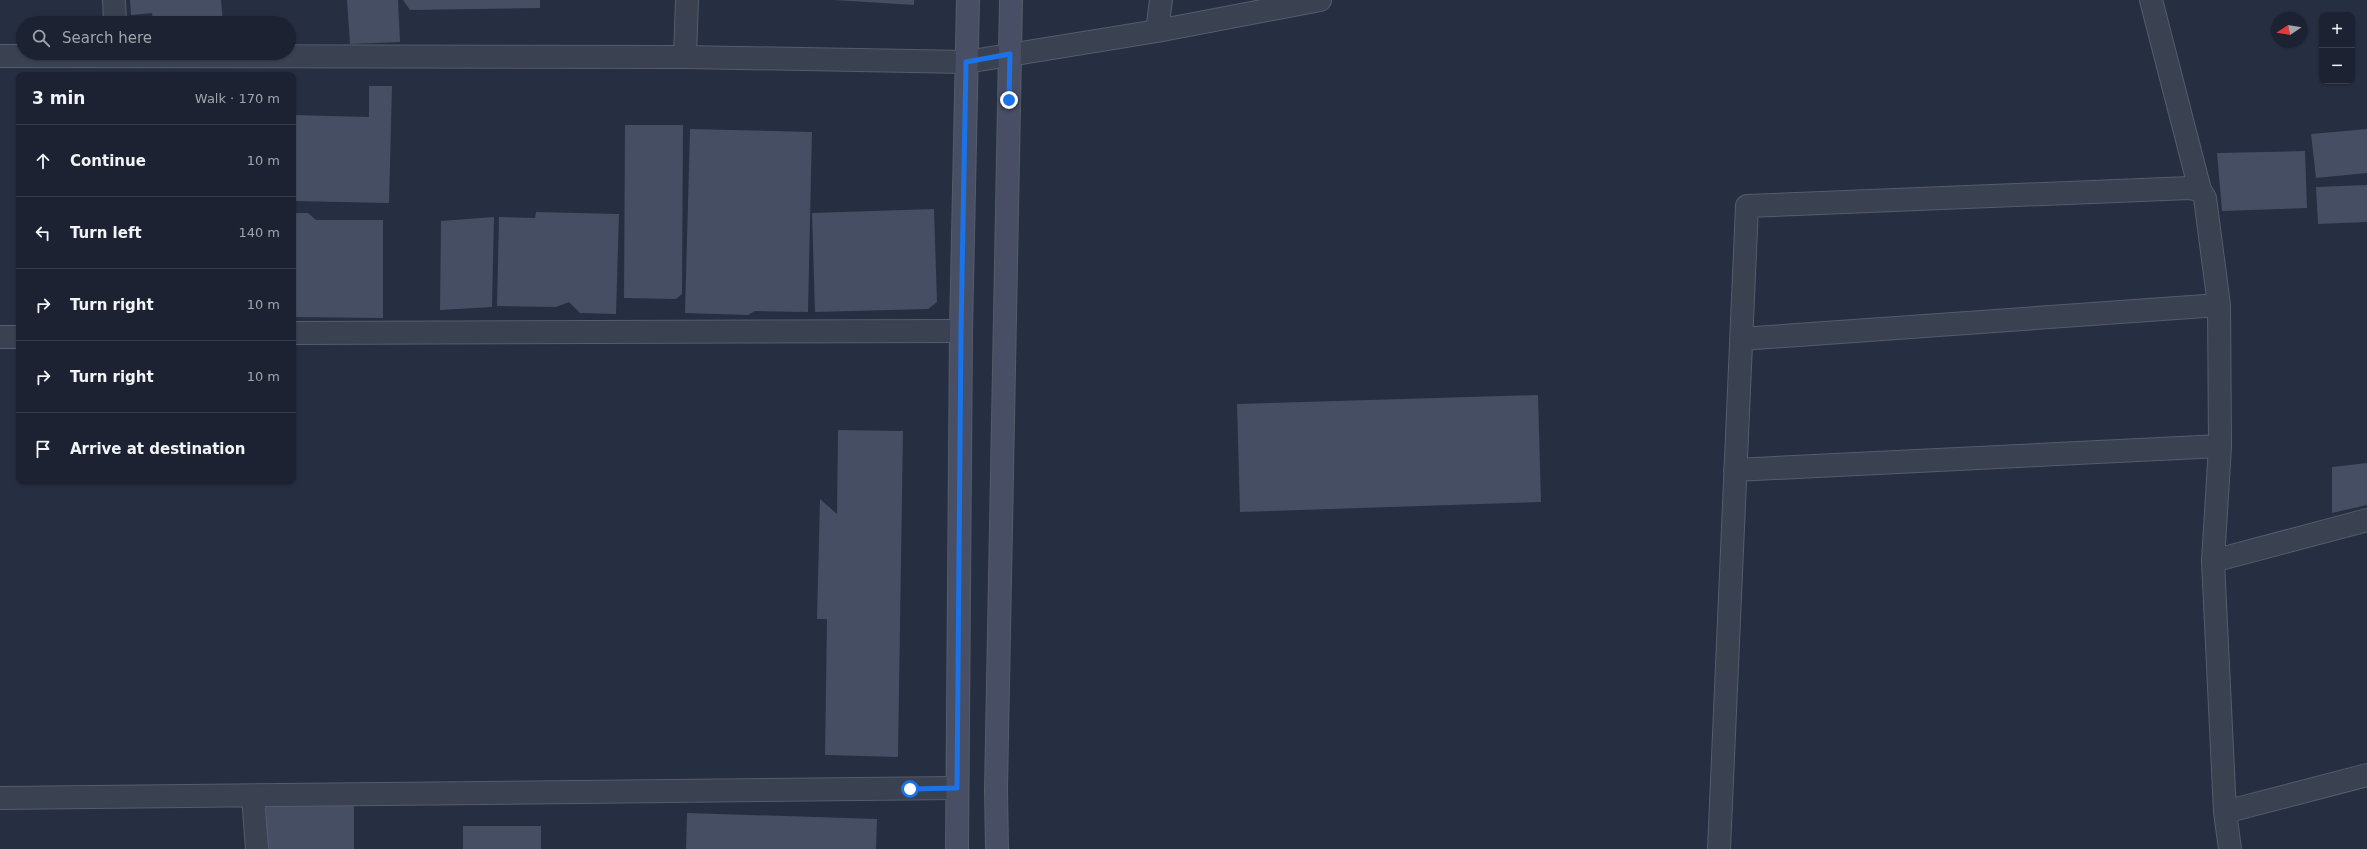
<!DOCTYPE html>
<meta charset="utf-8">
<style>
:root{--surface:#1c2231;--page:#292f3d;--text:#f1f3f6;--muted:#a0a4ab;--line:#3a3f4d}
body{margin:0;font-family:"DejaVu Sans",sans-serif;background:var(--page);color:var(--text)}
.controls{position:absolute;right:12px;top:12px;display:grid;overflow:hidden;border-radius:8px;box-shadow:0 1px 3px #0004}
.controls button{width:36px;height:36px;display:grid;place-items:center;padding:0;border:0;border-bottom:1px solid var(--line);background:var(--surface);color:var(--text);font:20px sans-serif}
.compass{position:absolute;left:2271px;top:12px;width:36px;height:36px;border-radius:50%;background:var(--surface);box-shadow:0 1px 3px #0004;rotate:258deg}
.stop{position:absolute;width:12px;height:12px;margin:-9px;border:3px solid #1a73e8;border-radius:50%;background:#fff}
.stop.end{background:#1a73e8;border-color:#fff;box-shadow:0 1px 4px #0008}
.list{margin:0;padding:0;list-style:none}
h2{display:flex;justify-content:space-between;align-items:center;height:52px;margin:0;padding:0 16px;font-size:17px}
h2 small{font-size:13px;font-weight:400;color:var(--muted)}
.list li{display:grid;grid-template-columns:26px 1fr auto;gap:12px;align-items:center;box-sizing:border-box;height:72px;padding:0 16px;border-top:1px solid var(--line)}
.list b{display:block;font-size:15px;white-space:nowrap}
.list em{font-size:13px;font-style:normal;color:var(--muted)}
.icon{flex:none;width:22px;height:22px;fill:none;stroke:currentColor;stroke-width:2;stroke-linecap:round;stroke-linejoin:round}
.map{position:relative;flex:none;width:2367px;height:849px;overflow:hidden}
.search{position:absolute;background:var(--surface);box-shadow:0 1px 3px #0004;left:16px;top:16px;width:280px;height:44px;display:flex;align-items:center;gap:10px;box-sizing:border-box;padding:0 14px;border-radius:22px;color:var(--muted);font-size:15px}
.panel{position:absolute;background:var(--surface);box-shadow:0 1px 3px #0004;left:16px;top:72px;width:280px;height:412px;border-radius:8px}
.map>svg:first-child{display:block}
.building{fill:#454e63}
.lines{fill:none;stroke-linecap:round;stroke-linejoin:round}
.street-casing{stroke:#555c6b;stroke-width:24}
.secondary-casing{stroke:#555c6b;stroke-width:24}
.street{stroke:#3a4151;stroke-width:22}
.secondary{stroke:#484f64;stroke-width:22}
.route{stroke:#1a73e8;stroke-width:5}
</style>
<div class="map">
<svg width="2367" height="849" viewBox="0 0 2367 849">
<rect width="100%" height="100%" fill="#262e41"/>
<!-- building -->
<path class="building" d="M130,0h91l2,22 -70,1 -1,-10 -21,2z
M347,0h51l2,42 -50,2z
M403,0h137v8l-130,2z
M834,0h80v5z
M369,86h23l-3,117 -96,-2v-86l76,2z
M625,125h58l-1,169 -6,5 -52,-1z
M690,129l122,3 -4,180 -53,-1 -7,4 -63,-2z
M2367,129v44l-51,5 -5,-44z
M2305,151l2,57 -85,3 -5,-58z
M2367,185v37l-49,2 -2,-37z
M934,209l3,93 -9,7 -113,3 -3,-99z
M536,212l83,2 -3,100 -36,-1 -11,-11 -13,5 -59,-1 2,-89 36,1z
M293,213h15l8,7h67v98l-90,-1z
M494,217l-2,90 -52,3 1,-89z
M1538,395l3,107 -301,10 -3,-108z
M838,430l65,1 -5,326 -73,-2 2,-136h-10l3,-120 17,15z
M2367,463v42l-35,8v-46z
M354,801v48h-93l-3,-47z
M687,813l190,6 -1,30h-190z
M463,826h78v23h-78z"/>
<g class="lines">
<!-- street casing -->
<g class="street-casing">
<path id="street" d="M114,0l1,23
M2151,0l49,190
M1157,31l4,-31
M0,56l685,1 281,5 191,-31 163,-31
M685,57l2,-57
M293,333l668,-2
M0,337h19
M1741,339l478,-34
M1735,470l485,-24
M2213,561l154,-41
M253,796l4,53
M0,798l957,-10
M2225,812l142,-37
M1719,849l28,-643 442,-18 11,2 5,8 14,107 1,141 -7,115 12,251 5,37"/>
</g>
<!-- secondary casing -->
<g class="secondary-casing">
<path id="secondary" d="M957,849l4,-518 7,-331
M997,849l-1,-59 15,-790"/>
</g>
<!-- street -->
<use href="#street" class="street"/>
<!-- secondary -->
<use href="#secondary" class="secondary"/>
</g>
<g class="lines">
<!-- route -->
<path class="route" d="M910,789l47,-1 4,-457 5,-269 44,-8 -1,46"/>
</g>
</svg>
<div class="controls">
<button>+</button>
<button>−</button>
</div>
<svg class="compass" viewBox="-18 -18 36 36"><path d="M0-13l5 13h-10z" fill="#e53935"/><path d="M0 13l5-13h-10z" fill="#a0a4ab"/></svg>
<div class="stop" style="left:910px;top:789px"></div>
<div class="stop end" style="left:1009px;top:100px"></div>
<div class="search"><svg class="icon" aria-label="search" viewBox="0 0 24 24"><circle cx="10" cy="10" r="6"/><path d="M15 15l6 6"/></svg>Search here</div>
<section class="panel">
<h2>3 min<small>Walk · 170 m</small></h2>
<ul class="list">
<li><svg class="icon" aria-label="ahead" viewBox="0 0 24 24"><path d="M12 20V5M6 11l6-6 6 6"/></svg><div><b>Continue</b></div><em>10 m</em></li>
<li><svg class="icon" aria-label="left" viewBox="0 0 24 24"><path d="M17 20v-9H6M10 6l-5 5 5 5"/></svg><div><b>Turn left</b></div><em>140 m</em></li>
<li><svg class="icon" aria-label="right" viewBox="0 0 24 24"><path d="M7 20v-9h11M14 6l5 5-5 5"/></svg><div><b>Turn right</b></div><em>10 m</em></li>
<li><svg class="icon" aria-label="right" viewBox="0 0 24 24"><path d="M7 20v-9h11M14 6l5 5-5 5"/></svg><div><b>Turn right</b></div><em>10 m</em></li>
<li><svg class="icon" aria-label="arrive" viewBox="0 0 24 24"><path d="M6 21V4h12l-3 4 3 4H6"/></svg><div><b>Arrive at destination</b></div></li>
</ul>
</section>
</div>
